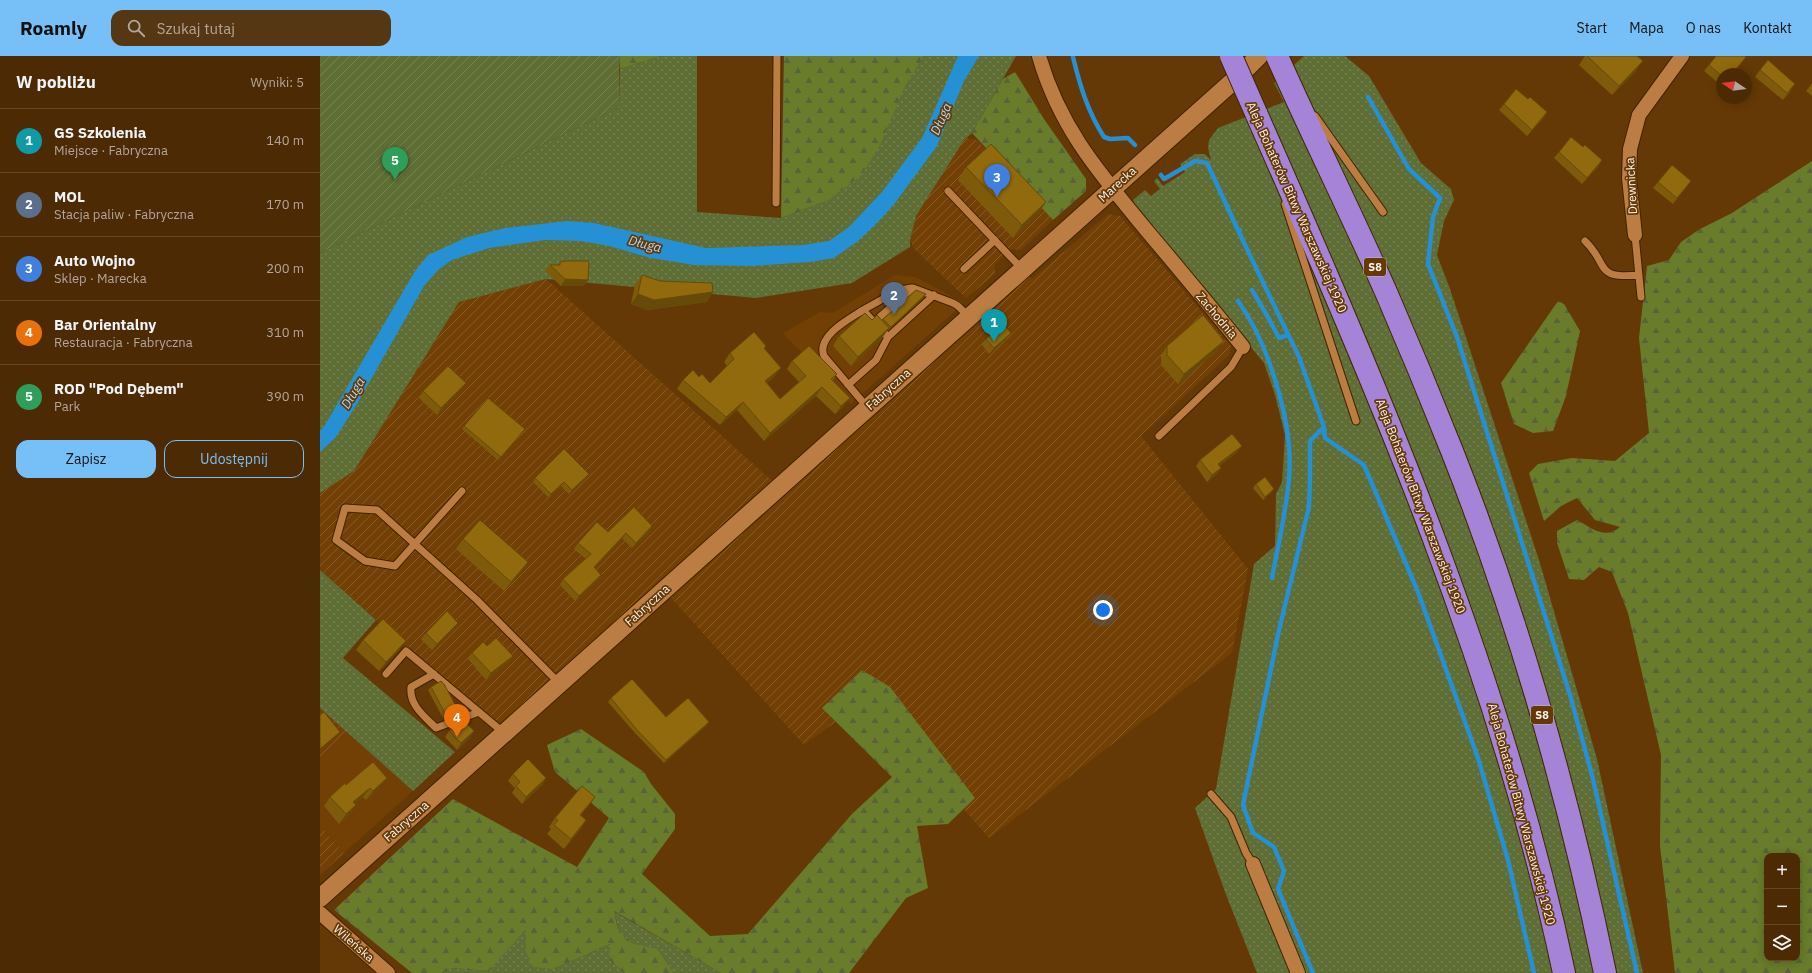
<!DOCTYPE html>
<html lang="pl">
<meta charset="utf-8">
<style>
:root{--surface:#4c2b04;--page:#563713;--text:#f1f3f6;--muted:#b2a79a;--line:#634726;--accent:#76c0f7}
body{margin:0;font-family:"IBM Plex Sans",sans-serif;background:var(--page);color:var(--text)}
.controls{position:absolute;right:12px;bottom:12px;display:grid;overflow:hidden;border-radius:8px;box-shadow:0 2px 10px #0003}
.controls button{width:36px;height:36px;display:grid;place-items:center;padding:0;border:0;border-bottom:1px solid var(--line);background:var(--surface);color:var(--text);font:20px sans-serif}
.compass{position:absolute;left:1396px;top:12px;width:36px;height:36px;border-radius:50%;background:var(--surface);box-shadow:0 2px 10px #0003;rotate:283deg}
.you{position:absolute;left:783px;top:554px;width:14px;height:14px;margin:-10px;border:3px solid #fff;border-radius:50%;background:#1a73e8;box-shadow:0 0 0 6px #1a73e833}
.badge{display:grid;place-items:center;width:26px;height:26px;border-radius:50%;background:var(--accent);color:#fff;font-size:13px;font-weight:700}
.pin{position:absolute;translate:-50% -33px;filter:drop-shadow(0 1px 2px #0008)}
.pin::after{content:'';position:absolute;top:21px;width:14px;height:12px;background:inherit;clip-path:polygon(0 0,100% 0,50% 100%)}
.list{margin:0;padding:0;list-style:none}
h2{display:flex;justify-content:space-between;align-items:center;height:52px;margin:0;padding:0 16px;font-size:17px}
h2 small{font-size:13px;font-weight:400;color:var(--muted)}
.list li{display:grid;grid-template-columns:26px 1fr auto;gap:12px;align-items:center;box-sizing:border-box;height:64px;padding:0 16px;border-top:1px solid var(--line)}
.list b{display:block;font-size:15px;white-space:nowrap}
.list p{margin:0;font-size:13px;white-space:nowrap;color:var(--muted)}
.list em{font-size:13px;font-style:normal;color:var(--muted)}
.actions{display:flex;gap:8px;padding:12px 16px}
.actions a{flex:1;padding:9px 0;border:1px solid var(--accent);border-radius:12px;text-align:center;font-size:14px;color:var(--accent)}
.actions .main{background:var(--accent);color:#111}
.icon{flex:none;width:22px;height:22px;fill:none;stroke:currentColor;stroke-width:2;stroke-linecap:round;stroke-linejoin:round}
.map{position:relative;flex:none;width:1492px;height:917px;overflow:hidden}
header{display:flex;align-items:center;gap:24px;box-sizing:border-box;height:56px;padding:0 20px;background:var(--accent);color:#111}
header strong{font-size:19px}
nav{display:flex;gap:22px;margin-inline-start:auto;font-size:14px}
.search{width:280px;height:36px;background:var(--page);display:flex;align-items:center;gap:10px;box-sizing:border-box;padding:0 14px;border-radius:12px;color:var(--muted);font-size:15px}
main{display:flex}
aside{flex:1;background:var(--surface)}
.map>svg:first-child{display:block}
.built{fill:#724005}
.industrial{fill:url(#industrial-furrows)}
.grass{fill:url(#grass-dots)}
.forest{fill:url(#forest-firs);fill-rule:evenodd}
.garden{fill:url(#garden-furrows)}
.water{fill:#2590d4}
.lines{fill:none;stroke-linecap:round;stroke-linejoin:round}
.stream{stroke:#2590d4;stroke-width:4.5}
.service-casing{stroke:#412302;stroke-width:9}
.minor-casing{stroke:#412302;stroke-width:16}
.tertiary-casing{stroke:#412302;stroke-width:20}
.motorway-casing{stroke:#412302;stroke-width:24}
.service{stroke:#bc7d43;stroke-width:7}
.minor{stroke:#bc7d43;stroke-width:14}
.tertiary{stroke:#bc7d43;stroke-width:18}
.motorway{stroke:#a583d6;stroke-width:22}
.motorway-bridge-casing{stroke:#412302;stroke-width:24;stroke-linecap:butt}
.motorway-bridge{stroke:#a583d6;stroke-width:22}
.wall{fill:#7d5b0b}
.shaded-wall{fill:#664a09}
.building{fill:#916a0d;stroke:#664a09}
.labels{text-anchor:middle;dominant-baseline:central;stroke-width:3.5;stroke-linejoin:round;paint-order:stroke}
.shield{fill:#653905;stroke:#cebca8;stroke-width:1}
.shield-label{font-size:11px;font-weight:bold;fill:#fbf4ee}
.street-label{font-size:12px;fill:#fbf4ee;stroke:#653905}
.water-label{font-size:13px;font-style:italic;fill:#add9fb;stroke:#653905}
</style>
<header>
<strong>Roamly</strong>
<div class="search"><svg class="icon" aria-label="search" viewBox="0 0 24 24"><circle cx="10" cy="10" r="6"/><path d="M15 15l6 6"/></svg>Szukaj tutaj</div>
<nav><a>Start</a><a>Mapa</a><a>O nas</a><a>Kontakt</a></nav>
</header>
<main>
<aside>
<h2>W pobliżu<small>Wyniki: 5</small></h2>
<ul class="list">
<li><span class="badge" style="background:#0f9aa8">1</span><div><b>GS Szkolenia</b><p>Miejsce · Fabryczna</p></div><em>140 m</em></li>
<li><span class="badge" style="background:#5c6f8a">2</span><div><b>MOL</b><p>Stacja paliw · Fabryczna</p></div><em>170 m</em></li>
<li><span class="badge" style="background:#3f7fe0">3</span><div><b>Auto Wojno</b><p>Sklep · Marecka</p></div><em>200 m</em></li>
<li><span class="badge" style="background:#e8710a">4</span><div><b>Bar Orientalny</b><p>Restauracja · Fabryczna</p></div><em>310 m</em></li>
<li><span class="badge" style="background:#2e9e5b">5</span><div><b>ROD &quot;Pod Dębem&quot;</b><p>Park</p></div><em>390 m</em></li>
</ul>
<div class="actions"><a class="main">Zapisz</a><a>Udostępnij</a></div>
</aside>
<div class="map">
<svg width="1492" height="917" viewBox="0 0 1492 917">
<defs>
<pattern id="industrial-furrows" width="10" height="10" patternUnits="userSpaceOnUse"><rect width="10" height="10" fill="#724005"/><path d="M-1 1l2-2M0 10L10 0M9 11l2-2" fill="none" stroke="#875c2a"/></pattern>
<pattern id="grass-dots" width="8" height="8" patternUnits="userSpaceOnUse"><rect width="8" height="8" fill="#5e6e34"/><path d="M2 2h.1M6 6h.1" fill="none" stroke="#768352" stroke-width="1.8" stroke-linecap="round"/></pattern>
<pattern id="forest-firs" width="22" height="20" patternUnits="userSpaceOnUse"><rect width="22" height="20" fill="#687c2b"/><path d="M5 1l3.5 6h-7zM16 11l3.5 6h-7z" fill="#5a6239"/></pattern>
<pattern id="garden-furrows" width="10" height="10" patternUnits="userSpaceOnUse"><rect width="10" height="10" fill="#5e6e34"/><path d="M-1 1l2-2M0 10L10 0M9 11l2-2" fill="none" stroke="#768352"/></pattern>
</defs>
<rect width="100%" height="100%" fill="#653905"/>
<!-- built -->
<path class="built" d="M575,219l20,2 49,26 -113,101 -68,-71 37,-21 13,1z
M29,677l64,58 -69,62 -24,-27v-68z"/>
<!-- industrial -->
<path class="industrial" d="M648,82l9,2 76,80 -32,30 -10,-1 -16,15v10l-29,24 -52,-49 -4,-9 6,-24 48,-76z
M788,158l12,2 111,130 -1,8 -89,82 107,133 -16,84 -243,185 -122,-139 -63,46 -140,-155 -160,143 -184,-163v-77l34,-22 105,-169 87,-23 233,208 243,-218 10,10z
M0,652l29,25 -29,25z
M0,770l24,27 -24,22z"/>
<!-- grass -->
<path class="grass" d="M341,0h36v156l84,6 45,-17 98,-145h92l-44,77 -8,7 -48,76 -6,24v7l-58,36 -96,15 -210,-19 -87,23 -105,169 -34,22v-240l300,-146v-38z
M984,0h41l24,20 52,87 30,26 3,11 -10,21 -7,34 13,34 89,271 58,199 46,214h-386l-32,-81 -30,-84 21,-19 38,-225 21,-18 1,-52 6,-12 3,-47 -10,-40 -11,-32 -129,-158 -2,-5 12,-10 6,6 9,-7 -6,-8 3,-3 6,8 22,-14 -5,-8 15,-10h10l6,6 -3,-12 1,-8 9,-12 66,-26 -10,-19z
M0,514l56,50 -33,38 112,94 -42,39 -93,-83z
M293,855l108,62h-47l-17,-25 -22,-2 -14,-11z
M206,872v24l28,17 56,-25v16l14,13h-182l10,-5 37,3z"/>
<!-- forest -->
<path class="forest" d="M299,0h42l-41,13z
M464,0h140l-19,30 -25,59 -20,32 -34,24 -45,17z
M695,16l29,47 42,60v12l-33,29 -81,-87 31,-54z
M1492,105v812h-137l-15,-127 1,-91 -33,-142 -16,-41 -13,-5 -15,13 -15,-1 -12,-36v-12l20,-11c15,8 27,20 43,7l-25,-7 -18,-22 -16,8 -17,15 -15,-48 9,-9 34,-6 43,3 34,-28 -10,-95 8,-72 22,-6 12,-18 19,-13 32,-16zM1447,800h30v102h-30z
M1238,245l6,3 16,27 -14,65 -13,35 -20,2 -19,-9 -13,-41z
M542,614l28,17 85,111 -27,26 -31,2 11,62 -22,10 -57,75h-128l-107,-62c5,30 14,34 43,37l17,25h-50l-14,-13v-16l-56,25 -21,-2 -7,-15v-23l-37,42 -37,-3 -10,5h-30l-78,-63 119,-111 124,68 32,-49 -54,-46 -8,-27 34,-16 63,43 7,12 24,30v15l-33,45 68,62 38,-2 104,-120 40,-37 -70,-69z"/>
<!-- garden -->
<path class="garden" d="M0,0h299l1,51 -300,146z"/>
<!-- water -->
<path class="water" d="M638,0h21l-15,25 -27,65 -42,57 -17,19 -20,19 -24,17 -24,4 -58,4 -58,-1 -43,-7 -42,-12 -29,-5 -35,-1 -56,8 -37,12 -14,10 -14,16 -67,118 -21,33 -16,15v-21l5,-6 90,-154 13,-16 39,-18 38,-9 62,-7 27,2 112,25 97,-3 26,-4 20,-14 33,-35 40,-54z"/>
<g class="lines">
<!-- stream -->
<path class="stream" d="M753,1c7,29 15,55 31,80l6,2 18,-1 7,7
M1048,41l41,72 31,29 -7,19 -5,47 29,73 113,358 22,80 45,198
M841,119l3,4 31,-18 12,2 31,67
M920,174h-2l7,15 54,112 25,70 -14,14v38l-1,28 -30,123 -36,175 10,28 21,14 10,24 -6,18 35,84
M932,234l17,29 10,19 9,-3
M918,245c31,43 56,124 51,178 -3,33 -11,67 -17,99
M1004,371l1,11 39,27 54,127 60,166 30,102 26,113"/>
<!-- service casing -->
<g class="service-casing">
<path id="service" d="M995,60l68,96
M628,135l74,78
M456,147l1,-147
M965,148l71,217
M1315,179l6,62
M1265,185c25,24 8,38 54,34
M644,213l31,-29
M543,254l34,-19 14,-3
M568,281l-14,-15 39,-34 40,15 5,3 11,11
M528,329l28,-25 12,-23 46,-42
M547,351l-43,-51c-8,-20 25,-37 39,-46l11,12
M839,380l72,-69 12,-20
M142,435l-67,75 -30,-5 -29,-21 9,-32 32,2 100,90 82,83
M66,618l20,-23 98,82
M114,618l-23,13c-2,18 13,29 25,41l43,-16
M891,738l20,23 15,36 7,11"/>
</g>
<!-- minor casing -->
<g class="minor-casing">
<path id="minor" d="M719,0c21,73 62,119 109,176 32,38 64,76 95,115
M1315,179l-6,-57 1,-29 9,-34 43,-59
M933,808l45,109
M0,857l68,60"/>
</g>
<!-- tertiary casing -->
<g class="tertiary-casing">
<path id="tertiary" d="M0,842l921,-824 18,-18"/>
</g>
<!-- motorway casing -->
<g class="motorway-casing">
<path id="motorway" d="M957,0c35,79 74,157 109,236 23,53 45,106 66,159 66,167 117,346 153,522
M936,57c124,281 244,558 308,860"/>
</g>
<!-- service -->
<use href="#service" class="service"/>
<!-- minor -->
<use href="#minor" class="minor"/>
<!-- tertiary -->
<use href="#tertiary" class="tertiary"/>
<!-- motorway -->
<use href="#motorway" class="motorway"/>
<!-- motorway-bridge casing -->
<g class="motorway-bridge-casing">
<path id="motorway-bridge" d="M911,0l25,57"/>
</g>
<!-- motorway-bridge -->
<use href="#motorway-bridge" class="motorway-bridge"/>
</g>
<!-- wall -->
<path class="wall" d="M1265,0h52l-1,15 -24,24 -33,-30z
M1426,1l-13,17h-11v12l-18,-15 5,-6z
M1440,14l31,20 -8,10 -28,-23z
M1492,27v13l-6,-5z
M1184,48l43,8 -4,7 -16,17 -28,-26z
M1239,96l43,8 -4,7 -16,17 -28,-26z
M646,111l80,35 -9,13 -24,23 -55,-58z
M1371,125l-18,23 -20,-16 5,-6z
M240,206l24,24h-23l-16,-15 5,-6h8z
M322,219l65,27 -60,8 -16,-6 4,-19z
M606,238l-2,3 -36,33v-1l-6,9 -31,28 -18,-20 6,-10 33,-16 10,1 1,-2z
M691,277l-5,7 -17,14 -7,-9 4,-6z
M847,290l50,5 -39,33 -17,-19v-10z
M444,292l11,28 -8,7 13,16 19,-17 -12,-13 5,-8 45,13 -4,6 11,26 -9,8 -19,-18 -52,45 -27,-31 -17,15 -43,-36 6,-9 16,-3 11,6 17,-17 -3,-4 6,-9z
M146,327l-5,6 -24,26 -18,-17 4,-7z
M144,370l58,6 -24,28 -36,-31z
M922,390l-5,6 -18,14 2,2 -4,6 -10,8 -11,-16 4,-6z
M215,422h51l-17,16 -8,-8 -12,12 -16,-16z
M936,428l16,8 -9,8 -10,-12z
M332,470l-3,6 -17,16 -10,-10 -28,30 7,7 -4,5 -22,21 -15,-16 3,-6 23,-20 -12,-10 4,-6 30,-11z
M143,483l58,33 -17,19 -48,-42z
M138,567l-4,6 -22,21 -11,-11 5,-6z
M43,584l36,10 -20,21 -23,-21z
M167,590l26,10 -5,6 -22,18 -18,-21 4,-6z
M111,631l24,25 -12,6 -15,-28z
M291,642l55,19 41,8 -43,38 -29,-30 -27,-31z
M129,675l21,7 -13,12 -12,-13z
M193,718l33,4 -4,7 -20,19 -10,-11 3,-5 -7,-7z
M26,729l34,2 -14,13 -3,-3 -8,7 1,1 -7,9 -10,10 -15,-18 6,-9z
M275,741l-14,18 5,5 -6,10 -16,19 -17,-15 4,-5 -2,-2 6,-9z"/>
<!-- shaded-wall -->
<path class="shaded-wall" d="M1426,1l-13,17h-1z
M1323,5l-7,10 -24,24 7,-9z
M1227,56l-4,7 -16,17z
M1282,104l-4,7 -16,17z
M1371,125l-4,6 -14,17 4,-6z
M726,146l-9,13 -24,23 9,-13z
M245,223l23,1 -4,6h-23z
M393,236l-6,10 -60,8 -16,-6 7,-10z
M606,238l-2,3 -36,33 3,-3z
M569,272l-7,10 -31,28 7,-9z
M691,277l-5,7 -17,14 5,-6z
M904,285l-7,10 -39,33 6,-10z
M461,312l-6,8 -16,14 6,-9z
M146,327l-5,6 -24,26 4,-7z
M502,331l-6,9 -52,45 6,-8z
M530,342l-6,8 -9,8 6,-8z
M423,346l-6,8 -17,15 6,-8z
M922,390l-5,6 -24,18 5,-6z
M901,412l-4,6 -10,8 5,-7z
M269,418l-3,4 -17,16 3,-4z
M244,426l-3,4 -12,12 2,-4z
M954,433l-2,3 -9,8 2,-3z
M332,470l-3,6 -17,16 4,-5z
M306,477l-4,5 -32,35 4,-6z
M208,506l-7,10 -17,19 7,-9z
M281,519l-4,5 -22,21 4,-5z
M138,567l-4,6 -22,21 5,-6z
M86,585l-7,9 -20,21 7,-9z
M193,600l-5,6 -22,18 5,-7z
M137,652l-2,4 -12,6 3,-3z
M389,666l-2,3 -43,38 2,-3z
M154,675l-4,7 -13,12 4,-7z
M20,676l-2,3 -18,15v-1z
M67,722l-7,9 -14,13 7,-9z
M226,722l-4,7 -20,19 4,-7z
M50,732l-7,9 -16,15 6,-10z
M275,741l-7,10 -15,17 7,-9z
M36,749l-7,9 -10,10 7,-10z
M266,764l-6,10 -16,19 7,-10z"/>
<!-- building -->
<path class="building" d="M1267,0h50l6,5 -24,25z
M1396,0h28l2,1 -14,17h-10v2l-13,-11z
M1448,4l27,24 -8,9 -27,-23z
M1196,33l12,10 2,-2 17,15 -15,18 -28,-26z
M1251,81l12,10 2,-2 17,15 -15,18 -28,-26z
M671,88l55,58 -24,23 -56,-58z
M1352,109l19,16 -14,17 -19,-16z
M245,205h24l-1,19 -23,-1 -15,-14h10v-3z
M322,219l18,6 52,2 1,9 -59,8 -16,-6z
M596,234l10,4 -35,33 -8,-8z
M545,257l7,7 5,-5 12,13 -31,29 -19,-21z
M883,259l21,26 -40,33 -17,-19v-9z
M683,268l8,9 -17,15 -8,-9z
M434,276l12,14 -2,2 17,20 -16,13 15,18 26,-23 -14,-15 17,-15 28,28 -6,5 19,19 -9,8 -19,-19 -52,46 -27,-31 -17,15 -43,-37 10,-10 6,7 3,-3 8,9 24,-24 -4,-6z
M128,310l18,17 -25,25 -18,-17z
M168,342l37,31 -24,28 -37,-31z
M912,378l10,12 -24,18 3,4 -9,7 -12,-15z
M244,393l25,25 -17,16 -8,-8 -13,12 -16,-16z
M945,421l9,12 -9,8 -9,-13z
M314,451l18,19 -16,17 -10,-10 -32,34 7,8 -22,21 -16,-17 28,-25 -13,-11 19,-21 11,10z
M160,464l48,42 -17,20 -48,-43z
M127,555l11,12 -21,21 -11,-11z
M63,563l23,22 -20,21 -23,-22z
M176,582l17,18 -22,17 -19,-20 11,-11 4,4z
M312,623l34,38 22,-19 21,24 -43,38 -29,-30 -26,-32z
M121,625l3,3 13,24 -11,7 -15,-28z
M4,656l16,20 -20,17v-34z
M142,663l12,12 -13,12 -12,-12z
M208,703l18,19 -20,19 -10,-11 4,-4 -7,-8z
M53,706l14,16 -14,13 -3,-3 -17,14 3,3 -10,9 -16,-17 15,-14 1,2z
M262,730l13,11 -15,18 6,5 -15,19 -17,-14 4,-5 -3,-2z"/>
<g class="labels">
<!-- shield labels -->
<g class="shield">
<rect x="1044" y="202" width="22" height="18" rx="3"/>
<rect x="1211" y="650" width="22" height="18" rx="3"/>
</g>
<g class="shield-label">
<text x="1055" y="211">S8</text>
<text x="1222" y="659">S8</text>
</g>
<!-- street labels -->
<g class="street-label">
<text transform="translate(797 128) rotate(-42)">Marecka</text>
<text transform="translate(1311 130) rotate(-93)">Drewnicka</text>
<text transform="translate(977 151) rotate(66)">Aleja Bohaterów Bitwy Warszawskiej 1920</text>
<text transform="translate(897 259) rotate(50)">Zachodnia</text>
<text transform="translate(568 333) rotate(-42)">Fabryczna</text>
<text transform="translate(1101 450) rotate(69)">Aleja Bohaterów Bitwy Warszawskiej 1920</text>
<text transform="translate(327 549) rotate(-42)">Fabryczna</text>
<text transform="translate(1202 758) rotate(75)">Aleja Bohaterów Bitwy Warszawskiej 1920</text>
<text transform="translate(86 765) rotate(-41)">Fabryczna</text>
<text transform="translate(34 887) rotate(41)">Wileńska</text>
</g>
<!-- water labels -->
<g class="water-label">
<text transform="translate(621 63) rotate(-66)">Długa</text>
<text transform="translate(325 188) rotate(14)">Długa</text>
<text transform="translate(33 337) rotate(-59)">Długa</text>
</g>
</g>
</svg>
<div class="controls">
<button>+</button>
<button>−</button>
<button><svg class="icon" aria-label="layers" viewBox="0 0 24 24"><path d="M12 4l9 5-9 5-9-5zM3 14l9 5 9-5"/></svg></button>
</div>
<svg class="compass" viewBox="-18 -18 36 36"><path d="M0-13l5 13h-10z" fill="#e53935"/><path d="M0 13l5-13h-10z" fill="#b2a79a"/></svg>
<div class="you"></div>
<div class="pin badge" style="left:674px;top:286px;background:#0f9aa8">1</div>
<div class="pin badge" style="left:574px;top:259px;background:#5c6f8a">2</div>
<div class="pin badge" style="left:677px;top:141px;background:#3f7fe0">3</div>
<div class="pin badge" style="left:137px;top:681px;background:#e8710a">4</div>
<div class="pin badge" style="left:75px;top:124px;background:#2e9e5b">5</div>
</div>
</main>
